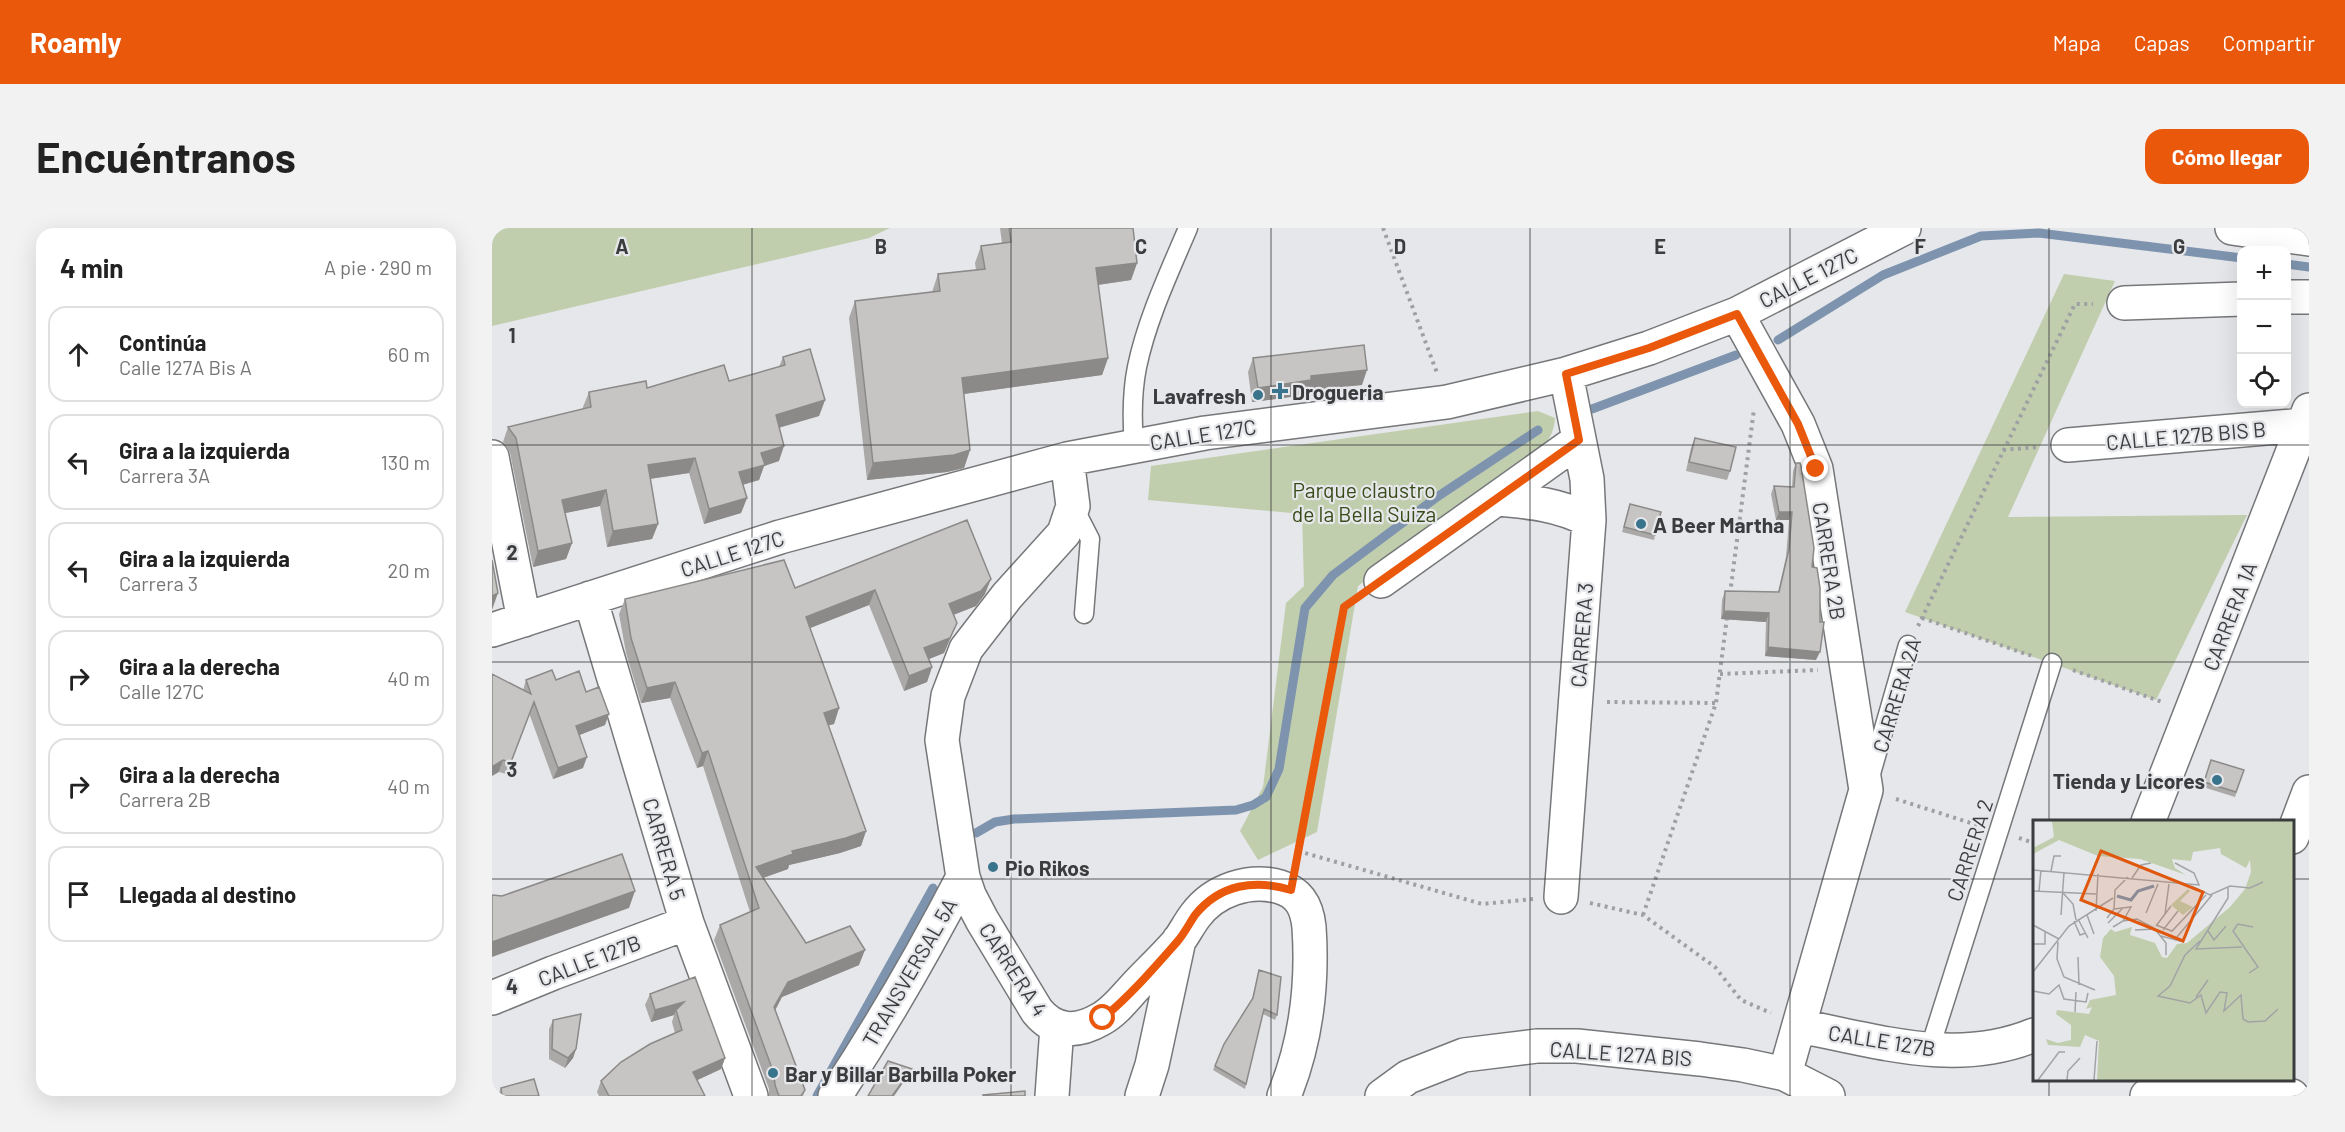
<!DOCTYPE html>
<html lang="es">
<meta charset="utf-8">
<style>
:root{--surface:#fff;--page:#f2f2f2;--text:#222;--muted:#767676;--line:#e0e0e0;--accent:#ea580c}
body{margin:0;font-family:Barlow,sans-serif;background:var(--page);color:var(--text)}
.controls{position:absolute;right:18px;top:18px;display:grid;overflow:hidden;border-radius:12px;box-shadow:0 6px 24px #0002}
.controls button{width:54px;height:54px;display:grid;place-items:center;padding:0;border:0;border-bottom:2px solid var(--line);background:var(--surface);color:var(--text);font:30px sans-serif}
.stop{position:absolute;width:18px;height:18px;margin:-14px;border:4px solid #ea580c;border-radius:50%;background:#fff}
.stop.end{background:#ea580c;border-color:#fff;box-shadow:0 2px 6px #0008}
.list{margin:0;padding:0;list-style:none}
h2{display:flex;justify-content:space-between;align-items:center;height:78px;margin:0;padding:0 24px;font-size:26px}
h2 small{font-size:20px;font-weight:400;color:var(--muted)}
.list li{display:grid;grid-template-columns:39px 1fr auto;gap:18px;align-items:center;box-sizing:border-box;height:96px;margin:0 12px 12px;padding:0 12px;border:2px solid var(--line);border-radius:18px}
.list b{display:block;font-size:22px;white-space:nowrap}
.list p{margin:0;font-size:20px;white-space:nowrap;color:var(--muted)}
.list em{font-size:20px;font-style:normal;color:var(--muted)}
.icon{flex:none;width:33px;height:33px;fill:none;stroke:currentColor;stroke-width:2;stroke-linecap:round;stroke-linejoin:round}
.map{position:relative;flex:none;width:1817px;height:868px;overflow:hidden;border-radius:18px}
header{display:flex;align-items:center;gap:36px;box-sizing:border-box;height:84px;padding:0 30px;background:var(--accent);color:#fff}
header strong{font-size:28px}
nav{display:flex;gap:33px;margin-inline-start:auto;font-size:21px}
.intro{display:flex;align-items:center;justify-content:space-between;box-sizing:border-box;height:144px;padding:0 36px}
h1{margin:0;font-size:42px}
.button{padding:15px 27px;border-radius:18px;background:var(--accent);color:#fff;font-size:21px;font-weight:700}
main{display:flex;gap:36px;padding:0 36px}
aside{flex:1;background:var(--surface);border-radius:18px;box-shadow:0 6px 24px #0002}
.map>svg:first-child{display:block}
.green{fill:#c0ceae}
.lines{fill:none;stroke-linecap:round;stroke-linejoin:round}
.stream{stroke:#7e94ae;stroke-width:9}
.service-casing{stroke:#757779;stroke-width:21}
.minor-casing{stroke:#757779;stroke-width:36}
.path{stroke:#9fa0a3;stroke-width:4;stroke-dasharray:3 4.5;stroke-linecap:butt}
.service{stroke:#fff;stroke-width:18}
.minor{stroke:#fff;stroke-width:33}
.wall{fill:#aba9a8}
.shaded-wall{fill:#8b8a88}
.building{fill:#c7c5c3;stroke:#8b8a88;stroke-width:1.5}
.route{stroke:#ea580c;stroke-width:8}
.grid{fill:none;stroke:#3b3c3d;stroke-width:1.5;stroke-opacity:0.55}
.poi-dot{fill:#3a738c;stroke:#e6e7ea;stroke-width:2}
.labels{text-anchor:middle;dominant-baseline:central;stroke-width:4.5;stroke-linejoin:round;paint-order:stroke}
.street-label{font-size:21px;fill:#3b3c3d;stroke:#e6e7ea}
.poi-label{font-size:21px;font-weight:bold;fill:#3b3c3d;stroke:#e6e7ea;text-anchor:start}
.park-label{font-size:21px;fill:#384a18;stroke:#e6e7ea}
.inset-river{fill:none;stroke:#7e94ae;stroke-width:3}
.inset-road{fill:none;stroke:#a2a3a5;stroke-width:1.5}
.view{fill:#df580e;fill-opacity:0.15;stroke:#df580e;stroke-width:3}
.inset-edge{fill:none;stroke:#3b3c3d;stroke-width:3}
.grid-label{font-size:20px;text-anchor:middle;font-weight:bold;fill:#3b3c3d;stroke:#e6e7ea;stroke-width:4.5;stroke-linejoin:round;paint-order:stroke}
</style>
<header>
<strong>Roamly</strong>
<nav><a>Mapa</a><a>Capas</a><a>Compartir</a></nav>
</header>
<div class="intro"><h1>Encuéntranos</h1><a class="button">Cómo llegar</a></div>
<main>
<aside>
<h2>4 min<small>A pie · 290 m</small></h2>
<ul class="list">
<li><svg class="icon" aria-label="ahead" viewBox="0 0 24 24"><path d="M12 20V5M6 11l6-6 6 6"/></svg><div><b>Continúa</b><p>Calle 127A Bis A</p></div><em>60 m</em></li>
<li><svg class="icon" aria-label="left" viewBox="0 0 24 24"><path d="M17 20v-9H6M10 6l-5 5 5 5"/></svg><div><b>Gira a la izquierda</b><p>Carrera 3A</p></div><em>130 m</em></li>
<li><svg class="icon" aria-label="left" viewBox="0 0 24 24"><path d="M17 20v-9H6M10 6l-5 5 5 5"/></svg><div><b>Gira a la izquierda</b><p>Carrera 3</p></div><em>20 m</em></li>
<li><svg class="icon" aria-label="right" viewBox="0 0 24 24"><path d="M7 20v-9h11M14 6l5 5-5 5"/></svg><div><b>Gira a la derecha</b><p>Calle 127C</p></div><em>40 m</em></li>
<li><svg class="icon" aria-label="right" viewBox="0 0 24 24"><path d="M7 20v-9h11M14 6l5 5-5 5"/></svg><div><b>Gira a la derecha</b><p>Carrera 2B</p></div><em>40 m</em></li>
<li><svg class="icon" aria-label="arrive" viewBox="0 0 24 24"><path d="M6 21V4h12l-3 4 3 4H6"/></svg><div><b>Llegada al destino</b></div></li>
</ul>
</aside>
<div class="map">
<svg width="1817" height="868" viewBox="0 0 1817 868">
<rect width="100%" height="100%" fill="#e6e7ea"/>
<!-- green -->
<path class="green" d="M0,0h398l-21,10 -377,88z
M1572,46l51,7 -107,236 239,-2 -91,185 -251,-88z
M1046,183l17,7c-1,22 -16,33 -31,47l-166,121 -41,246 -59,28 -18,-29 23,-44 23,-184 18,-17 -2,-72 -154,-14 3,-34z"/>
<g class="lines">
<!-- stream -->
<path class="stream" d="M1794,36l23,3
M1286,112l105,-65 98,-39 58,-3 203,25
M1100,181l144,-54
M484,605l19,-11 19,-3 222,-9 17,-5 13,-8 13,-28 26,-161 28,-33 104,-78 101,-67
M325,868l116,-208"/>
<!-- service casing -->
<g class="service-casing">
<path id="service" d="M642,217c-2,-25 -2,-53 3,-78 10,-48 32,-94 51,-139
M581,278l17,33 -6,75
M1378,549l38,-132
M1437,823l123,-388"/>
</g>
<!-- minor casing -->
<g class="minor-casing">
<path id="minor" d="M1740,0l77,11
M1794,69h23
M1632,75l118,-4
M1245,86l61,110 18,45 50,321 -81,284
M1576,217l235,-20
M0,229l32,163
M575,231l6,47 -9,27 -57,63 -41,53 -18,47 -6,44 21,137 6,18 13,25 55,91c18,22 40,22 64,8 13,-7 23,-20 33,-31 14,-15 30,-30 44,-46 6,-8 11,-18 17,-26 19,-26 55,-38 85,-29 20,6 27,20 29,40 4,58 -3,115 -25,169
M1004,271c35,3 61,5 93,21
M889,353l198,-141
M98,370l97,325 64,173
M0,402l288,-93 287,-78 138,-26 242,-31 119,-28 83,-26 88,-34 167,-86
M1656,594l161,-412
M1800,609l17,-45
M1069,669l28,-377 -2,-41 -21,-105
M0,770l61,-25 134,-50
M1307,798c80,15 157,41 235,9
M1714,852l86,16
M343,868c47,-71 89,-144 128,-219
M560,868l5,-69
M650,868l10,-31 27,-125
M890,868l26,-19 56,-22 73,-9h40l123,13 43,6 42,9 43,22
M1655,868l56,-16"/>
</g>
<!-- path -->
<path class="path" d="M891,0l54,145
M1511,222l35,-3
M1238,366l24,-185
M1430,390l110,38
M1426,398l157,-322h18
M1581,442l89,32
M1228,446l98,-4
M1115,474l109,1
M1404,571l81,26
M1527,610l15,5
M806,623l184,53 51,-5
M804,632l48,-253 14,-10
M1098,675l53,12 72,52 26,33 30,13
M1151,687l73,-212 11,-86"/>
<!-- service -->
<use href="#service" class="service"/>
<!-- minor -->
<use href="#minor" class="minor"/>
</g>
<!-- wall -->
<path class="wall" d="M508,0h133l4,35 -6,17 -33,5 10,73 -6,17 -138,19 6,56 -6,18 -17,4 -80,8 -18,-162 6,-17 77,-9 6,-18 38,-4 -1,-7 6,-17 21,-3z
M291,129l42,43 -6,16 -40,12v33l-15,5 -5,14 -16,5 4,13 -6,15 -37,11 -15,-51 -39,6 8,45 -6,15 -45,8 -7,-41 -35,7 7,30 -6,16 -33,8 -23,-114 -7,-11 5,-15 75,-18v-2l6,-15 140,-11 50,-14z
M761,130l109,27 -54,5 -2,5 -54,7 -4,-30z
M1203,210l35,33 -3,9 -41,-9 5,-23z
M1304,235l16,104 4,93 -51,-4 1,-34 -45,-3 1,-19 3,-9 53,1 8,-35 3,-37h-13l-5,-26 3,-8 18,1 1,-16z
M1138,276l25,31 -1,5 -32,-8z
M475,292l18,74 -9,12 -23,9 4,8 -13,30 -15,6 3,8 -5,15 -23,9 -35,-86 -59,23 29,80 -5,16 -6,1 38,106 -5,15 -21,7 -51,12 -1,4 -25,9 43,65 53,22 -77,32 -7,13 30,80 -2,6h-34v-7l-55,-149 6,-15 30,-13 -47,-146 -6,2 -27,-70 -29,5 -15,-50 -7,-39 6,-15 170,-11z
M34,452h30l30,12 19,33 -26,10 4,33 -30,11 -24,-66 -23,61 -7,-2z
M1719,532l33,10 -9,27 -32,-10z
M767,742l18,45 -2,5 -12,-6 -18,75 -32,-19 11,-26 28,-45z
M203,749l30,81 -4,11 -24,11 8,16h-106l-2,-4 4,-11 74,-48 -3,-11 2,-7 -23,7 -6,-17 5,-11z
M61,792l23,29 -3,9 -8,10 -16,-9v-30z
M9,860l38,8h-41z"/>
<!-- shaded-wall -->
<path class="shaded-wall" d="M645,35l-6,17 -41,6 6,-18z
M616,130l-6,17 -146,20 6,-17z
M875,142l-5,15 -54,5 -2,5 -54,7 6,-14 53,-12z
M333,172l-6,16 -49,14 6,-15z
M292,218l-5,15 -15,5 -5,14 -25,7 5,-15 22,-19z
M478,222l-6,18 -17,4 -80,8 6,-17z
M203,230l-6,15 -47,7 6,-15z
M114,262l-6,16 -44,9 6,-15z
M255,270l-6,15 -37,11 5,-15z
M1287,284h13l-3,8h-13z
M166,296l-6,15 -45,8 6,-16z
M80,315l-6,16 -33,8 5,-16z
M499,351l-6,15 -9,12 -33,13 6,-15z
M383,362l-6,15 -69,27 6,-15z
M6,365l-6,17v-14z
M1232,383l45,2 -3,9 -45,-3z
M465,395l-13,30 -25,10 5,-15z
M1276,419l52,5 -4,8 -51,-4z
M440,439l-5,15 -23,9 5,-15z
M183,454l-5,16 -29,5 6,-15z
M347,480l-5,16 -15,4 5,-15z
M117,486l-4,11 -33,13 4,-12z
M216,523l-5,15 -6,2 5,-15z
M95,529l-4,11 -30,11 5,-11z
M11,532l-4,12 -7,4v-9z
M374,603l-5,15 -21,7 -51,12 -1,4 -37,13 5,-15 36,-16z
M143,663l-6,17 -137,49v-15z
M373,722l-6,15 -77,32 -13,25 5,-15 14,-25z
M192,774l-8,8 -2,5 -23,7 4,-12z
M84,821l-3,9 -8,10 3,-10z
M233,830l-4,11 -32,15 4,-12z
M420,841l-2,4 -16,23h-2z"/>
<!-- building -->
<path class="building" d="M517,0h124l4,35 -41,5 12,90 -146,20 8,72 -16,5 -81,8 -18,-162 85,-10 -2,-17 47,-5 -4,-23 30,-4z
M872,117l3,25 -56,6v4l-53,8 -5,-30z
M318,121l15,51 -49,15 8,31 -23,7 4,12 -26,7 8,26 -38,11 -14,-51 -47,7 10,59 -45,7 -7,-41 -44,10 10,43 -34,8 -22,-113 -8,-11 83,-20 -2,-15 57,-11 1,7 77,-23 5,16 56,-16 -2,-8z
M1203,210l41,9 -6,24 -41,-9z
M1304,235h4l1,3 13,82 -2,19 5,1 3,20v34h4l-4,30 -52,-5 1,-34 -45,-2 1,-20 54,1 10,-43 3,-37h-13l-5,-26 20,1z
M1138,276l31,8 -6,23 -31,-8z
M475,292l24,59 -10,12 -32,13 8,19 -7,15 -26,10 8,19 -23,9 -34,-86 -69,27 33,91 -15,5 42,118 -20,7 -54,13 1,3 -37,13 50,76 44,-17 15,24 -77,32 -14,25 31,83 -4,6h-22l-4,-11 -1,-11 -54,-149 39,-17 -51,-157 -6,2 -27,-71 -28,6 -16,-50 -6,-39 159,-39 11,28z
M0,332l6,33 -6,3z
M60,442l4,10 23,-9 7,21 13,-5 10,27 -33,12 11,31 -29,11 -24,-66 -23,60 -8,-2 -11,7v-93l39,20 -5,-14z
M1719,532l33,10 -8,22 -32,-10z
M130,626l13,37 -143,51v-47l10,1z
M767,742l22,7 -4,38 -13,-6 -18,75 -31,-18 9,-22 29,-46z
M203,749l30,81 -32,14 12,24h-96l-8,-15 20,-19 29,-18 32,-14 -6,-20 8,-8 -29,8 -5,-16z
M89,786l-5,35 -8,9 -16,-9 1,-29z
M396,833l24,8 -20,27h-24z
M42,851l5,17h-37l-1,-8z
M533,863v5h-42v-1z"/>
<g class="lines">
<!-- route -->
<path class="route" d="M611,790c27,-22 51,-50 74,-76 7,-8 12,-18 18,-27 25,-31 60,-36 96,-25l53,-283 235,-167 -13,-66 83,-26 88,-34 61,110 18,45"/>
</g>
<!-- grid -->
<path class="grid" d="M260,0v868M519,0v868M779,0v868M1038,0v868M1298,0v868M1557,0v594M0,217h1817M0,434h1817M0,651h1542M1800,651h17M1557,852v16"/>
<!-- markers -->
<g class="poi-dot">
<path d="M785 154h6v6h6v6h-6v6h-6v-6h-6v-6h6z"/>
<circle cx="766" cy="167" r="6"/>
<circle cx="1149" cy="296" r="6"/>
<circle cx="1725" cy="552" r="6"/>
<circle cx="501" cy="639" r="6"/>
<circle cx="281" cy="845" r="6"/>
</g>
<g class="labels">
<!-- street labels -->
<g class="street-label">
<text transform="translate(1316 49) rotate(-27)">CALLE 127C</text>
<text transform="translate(711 206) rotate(-9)">CALLE 127C</text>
<text transform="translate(1694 207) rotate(-5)">CALLE 127B BIS B</text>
<text transform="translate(240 325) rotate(-18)">CALLE 127C</text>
<text transform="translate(1338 333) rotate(81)">CARRERA 2B</text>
<text transform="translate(1737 388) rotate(-69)">CARRERA 1A</text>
<text transform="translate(1089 407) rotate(-86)">CARRERA 3</text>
<text transform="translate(1404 467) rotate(-73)">CARRERA 2A</text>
<text transform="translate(173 621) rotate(74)">CARRERA 5</text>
<text transform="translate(1477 622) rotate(-72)">CARRERA 2</text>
<text transform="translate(97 732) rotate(-21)">CALLE 127B</text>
<text transform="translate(522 741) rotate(57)">CARRERA 4</text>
<text transform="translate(417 744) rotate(-60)">TRANSVERSAL 5A</text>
<text transform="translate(1390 812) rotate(9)">CALLE 127B</text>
<text transform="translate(1129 825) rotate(4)">CALLE 127A BIS</text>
</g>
<!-- poi labels -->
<g class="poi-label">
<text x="800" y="163">Drogueria</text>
<text x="754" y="167" text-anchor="end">Lavafresh</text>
<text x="1161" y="296">A Beer Martha</text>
<text x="1713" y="552" text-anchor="end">Tienda y Licores</text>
<text x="513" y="639">Pio Rikos</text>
<text x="293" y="845">Bar y Billar Barbilla Poker</text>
</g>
<!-- park labels -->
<g class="park-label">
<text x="872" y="261">Parque claustro<tspan x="872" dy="24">de la Bella Suiza</tspan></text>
</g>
</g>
<!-- overview -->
<g transform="translate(1541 592)">
<rect width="261" height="261" fill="#e6e7ea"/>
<path d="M19,1h242v259h-197l2,-39 -14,-6 -5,12 -32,-2 -2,-6 12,4 13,-3v-15l-15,-11 1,-4 32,4 3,-7 -6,2 4,-9 26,-5 -2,-19 -14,-19 3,-19 8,-9 4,3 17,-5 -2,8 25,8 7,14 5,1 10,-14 10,-1 43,-36 15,-18 6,-17 -1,-12 -4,8 -25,-14 -1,-6 -27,4 -2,9 -19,-2 3,9 11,7 -46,-16 -42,-3 -39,-16 -26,14v-6l21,-11zM155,69l2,2 -10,10 13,6 -10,8 -12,-10z" fill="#c0ceae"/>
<path class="inset-river" d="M84,76l14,4 7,-9 16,-5"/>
<path class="inset-road" d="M0,50l166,15 -5,-12 -19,-10M18,51l3,-15h7M99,58l9,-13 10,-2M158,66l19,9 20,-9 20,2 13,-6M195,67v11l-32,51 46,-2M0,71l63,3M6,71l2,-21M30,73l10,11 3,16M63,91l2,-37M113,93l12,-29M132,94l4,-30M28,95l3,-43M54,95l7,19M74,98l7,-9 1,-19 13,-13M45,99l10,19M41,101l6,14 6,-2M90,101l14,-2 17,9 12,15v12M75,103l14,-14M0,105l26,14M123,105l16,6 34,-36M123,106l15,-20M80,107l10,-6 8,-14 -17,2M102,110l21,-1M130,110l15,-19M175,111l6,9 12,-14M128,116l23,6M144,117l35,-42M167,121l-15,14 -15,31 -12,10 32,7 11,-8 5,18 14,-21 7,1 -3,18 17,-16 2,24 5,3 17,-1 13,-12M25,122l-1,17 7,18 31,13M0,124h12v-13M45,137l1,28M0,152l36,-46 44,-28M216,153l9,-6 -25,-36 5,-7 15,3M0,171l16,3 10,-9 5,14 22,3 2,-9M163,177l12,-17M42,192l1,-20M5,260l21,-28h6M34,260l1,-9 12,-13M61,260l3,-39"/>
<path class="view" d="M68,31l102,41 -20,49 -102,-41z"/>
<rect width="261" height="261" class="inset-edge"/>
</g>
<g class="grid-label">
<text x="130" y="26">A</text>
<text x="389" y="26">B</text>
<text x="649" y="26">C</text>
<text x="908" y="26">D</text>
<text x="1168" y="26">E</text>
<text x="1428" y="26">F</text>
<text x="1687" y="26">G</text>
<text x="20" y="115">1</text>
<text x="20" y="332">2</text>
<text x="20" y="549">3</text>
<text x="20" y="766">4</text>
</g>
</svg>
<div class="controls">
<button>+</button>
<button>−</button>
<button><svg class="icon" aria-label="locate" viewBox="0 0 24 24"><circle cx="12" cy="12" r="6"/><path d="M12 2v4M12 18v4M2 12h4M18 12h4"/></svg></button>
</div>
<div class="stop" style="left:611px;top:790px"></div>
<div class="stop end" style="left:1324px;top:241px"></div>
</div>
</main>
